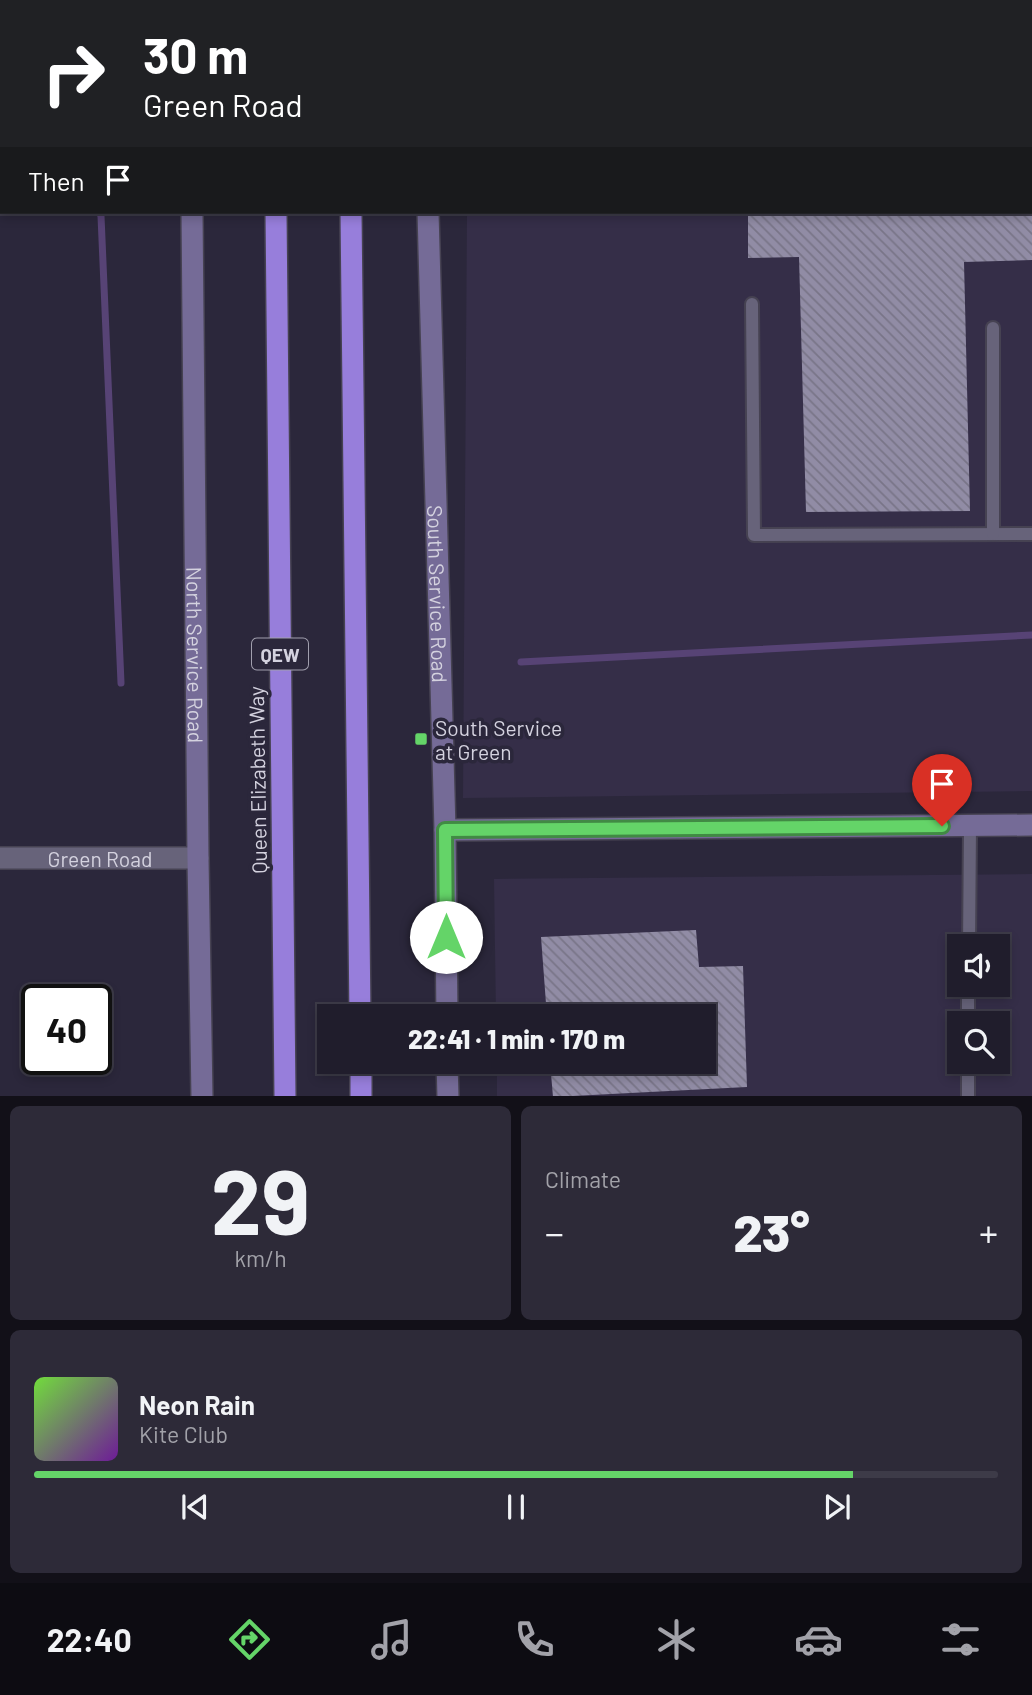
<!DOCTYPE html>
<html lang="en">
<head>
<meta charset="utf-8">
<style>
  :root { --surface:#201d2c; --page:#2d2a38; --text:#f1f3f6; --muted:#a2a2a9; --line:#3d3b48; --accent:#64d468 }
  body { margin:0; font-family:Barlow,sans-serif; background:var(--page); color:var(--text); height:100vh; display:flex; flex-direction:column; font-size:26px; white-space:nowrap }
  * { box-sizing:border-box; margin:0 }
  p { font-size:23px; color:var(--muted) }
  .icon { flex:none; width:38px; height:38px; fill:none; stroke:currentColor; stroke-width:2; stroke-linecap:round; stroke-linejoin:round }
  .map { position:relative; height:1096px; overflow:hidden }
  .details { display:flex; flex-direction:column; gap:10px; padding:10px; background:#121018; flex:1 }
  .details>* { flex:none }
  .banner { position:absolute; left:0px; top:0px; width:1032px; height:214px; box-shadow:0 4px 10px #0003,0 0 0 2px var(--line); background:#202124; color:#fff; overflow:hidden }
  .controls { position:absolute; left:947px; top:934px; display:grid; gap:14px }
  .controls a { display:grid; place-items:center; width:63px; height:63px; border-radius:0px; background:var(--surface); box-shadow:0 4px 10px #0003,0 0 0 2px var(--line); font-size:35px }
  .speed { position:absolute; left:21px; top:984px; display:flex; gap:14px; font-size:35px; font-weight:700; text-align:center }
  .speed>* { display:grid; place-content:center; width:91px; height:91px; border-radius:50%; background:var(--surface); box-shadow:0 4px 10px #0003,0 0 0 2px var(--line); line-height:1 }
  .speed .limit { border:4px solid #111; border-radius:10px; background:#fff; color:#111 }
  .pin { position:absolute; display:grid; place-items:center; width:60px; height:60px; color:#fff; margin:-72px -30px; border-radius:50% 50% 50% 0; rotate:-45deg; box-shadow:0 0 7px #0007 }
  .pin .icon { rotate:45deg }
  .me { position:absolute; width:77px; margin:-38px; rotate:0deg; stroke-linejoin:round; filter:drop-shadow(0 0 5px #0008) }
  .turn { display:flex; align-items:center; gap:24px; height:147px; padding:0 28px; font-size:32px }
  .turn .icon { width:91px; height:91px; stroke-width:2.5 }
  .turn b { display:block; font-size:49px; line-height:60px }
  .then { display:flex; align-items:center; height:66px; padding:0 28px; background:#0003; gap:14px; font-size:26px }
  .big { font-size:52px; font-weight:800; line-height:1.1 }
  .details .tile { flex:1; display:flex; flex-direction:column; justify-content:center; gap:10px; min-width:0; padding:0 24px; border-radius:10px; background:var(--page) }
  .details .dial { align-items:center; gap:0 }
  .dial b { font-size:91px; line-height:1 }
  .song { display:flex; align-items:center; gap:21px }
  .cover { width:84px; height:84px; border-radius:10px; background:linear-gradient(135deg,hsl(100 70% 55%),hsl(280 70% 35%)) }
  .played { height:7px; border-radius:4px; background:linear-gradient(90deg,var(--accent) 85%,var(--line) 85%) }
  .keys { display:flex; justify-content:space-around; direction:ltr }
  .heat { display:flex; justify-content:space-between; align-items:center; font-size:38px; direction:ltr }
  .details .tiles { flex:1; display:grid; gap:10px; grid-template-columns:1fr 1fr }
  .tile:last-child { grid-column:span 2 }
  .trip { position:absolute; left:317px; top:1004px; width:399px; height:70px; border-radius:0px; background:var(--surface); box-shadow:0 4px 10px #0003,0 0 0 2px var(--line); font-weight:800; line-height:70px; text-align:center }
  .tab-bar { display:flex; height:112px; justify-content:space-around; align-items:center; background:#0d0c12; color:var(--muted) }
  .tab-bar .icon { width:49px; height:49px }
  .tab-bar .on { color:var(--accent) }
  .tab-bar b { font-size:32px; color:var(--text) }
  .map>svg:first-child { display:block }
</style>
</head>
<body>
<div class="map">
<svg width="1032" height="1097" viewBox="0 0 1032 1097">
  <defs>
    <pattern id="building-back-hatch" width="6" height="6" patternUnits="userSpaceOnUse" patternTransform="scale(1.75)"><rect width="6" height="6" fill="#918ca5"/><path d="M-1 5l2 2M0 0l6 6M5-1l2 2" fill="none" stroke="#797588"/></pattern>
  </defs>
  <rect width="100%" height="100%" fill="#2b273b"/>
  <g fill="#352e48" fill-rule="evenodd">
    <path d="M 468,0 L 1032,0 L 1032,791 L 463,798 L 467,212 L 1031,212 L 1031,2 L 468,2 Z"/>
    <path d="M 1032,874 L 1032,1096 L 497,1096 L 497,1062 L 704,1062 L 704,1017 L 496,1017 L 494,879 ZM 959,947 L 998,947 L 998,985 L 959,985 ZM 959,1024 L 998,1024 L 998,1062 L 959,1062 Z"/>
  </g>
  <g fill="none" stroke-linecap="round" stroke-linejoin="round">
    <g stroke="#574375" stroke-width="7">
      <path d="M 102,2 L 102,0"/>
      <path d="M 99,212 L 101,216 L 121,683"/>
      <path d="M 521,662 L 1032,635"/>
    </g>
  </g>
  <g fill="url(#building-back-hatch)">
    <path d="M 748,212 L 1032,212 L 1032,260 L 964,262 L 970,511 L 806,512 L 799,257 L 748,258 Z"/>
    <path d="M 696,930 L 699,967 L 743,966 L 747,1087 L 553,1097 L 550,1062 L 704,1062 L 704,1017 L 547,1017 L 541,937 Z"/>
  </g>
  <g fill="none" stroke-linecap="round" stroke-linejoin="round">
    <g stroke="#464252" stroke-width="16">
      <g id="lane">
        <path d="M 636,0 L 637,2"/>
        <path d="M 752,304 L 754,535 L 1032,534"/>
        <path d="M 993,534 L 993,328"/>
        <path d="M 969,947 L 970,826"/>
        <path d="M 968,1024 L 968,985"/>
        <path d="M 968,1097 L 968,1062"/>
      </g>
    </g>
    <g stroke="#464252" stroke-width="24">
      <g id="street">
        <path id="s1" d="M 0,858 L 198,858"/>
      </g>
    </g>
    <g stroke="#464252" stroke-width="24">
      <g id="secondary">
        <path d="M 190,0 L 190,2"/>
        <path d="M 424,0 L 424,2"/>
        <path id="s2" d="M 192,212 L 198,858 L 202,1097"/>
        <path id="s3" d="M 428,212 L 445,830 L 447,1017"/>
        <path d="M 445,830 L 1032,825"/>
        <path d="M 447,1062 L 448,1097"/>
      </g>
    </g>
    <g stroke="#464252" stroke-width="24">
      <g id="highway">
        <path d="M 275,0 L 275,2"/>
        <path d="M 349,0 L 349,2"/>
        <path d="M 276,212 L 285,1097"/>
        <path d="M 351,212 L 360,1017"/>
        <path d="M 361,1062 L 361,1097"/>
      </g>
    </g>
    <use href="#lane" stroke="#67637a" stroke-width="12"/>
    <use href="#street" stroke="#67637a" stroke-width="21"/>
    <use href="#secondary" stroke="#756b97" stroke-width="21"/>
    <use href="#highway" stroke="#977edb" stroke-width="21"/>
  </g>
  <g fill="none" stroke-linecap="round" stroke-linejoin="round">
    <g stroke="#418a44" stroke-width="18">
      <path id="route" d="M 446,937 L 445,830 L 942,826"/>
    </g>
    <use href="#route" stroke="#64d468" stroke-width="12"/>
  </g>
  <rect fill="#64d468" stroke="#2b273b" stroke-width="2.5" x="414" y="732" width="14" height="14" rx="3.5"/>
  <g text-anchor="middle" dominant-baseline="central" stroke-width="7" stroke-linejoin="round" paint-order="stroke">
    <rect fill="#2b273b" stroke="#a19fae" stroke-width="2" x="252" y="638.5" width="56" height="31" rx="5"/>
    <g font-size="19" font-weight="bold" fill="#d4d2df">
      <text x="280" y="654">QEW</text>
    </g>
    <g font-size="21" fill="#d4d2df" stroke="#2b273b">
      <text stroke="none"><textPath href="#s3" startOffset="382">South Service Road</textPath></text>
      <text stroke="none"><textPath href="#s2" startOffset="443">North Service Road</textPath></text>
      <text transform="translate(257 780) rotate(-91)">Queen Elizabeth Way</text>
      <text stroke="none"><textPath href="#s1" startOffset="100">Green Road</textPath></text>
    </g>
    <g font-size="21" fill="#d4d2df" stroke="#2b273b" text-anchor="start">
      <text x="435" y="727">South Service<tspan x="435" dy="24">at Green</tspan></text>
    </g>
  </g>
</svg>
<div class="controls">
<a><svg class="icon" aria-label="sound" viewBox="0 0 24 24"><path d="M4 9h4l5-4v14l-5-4H4zM17 9q2 3 0 6"/></svg></a>
<a><svg class="icon" aria-label="search" viewBox="0 0 24 24"><circle cx="10" cy="10" r="6"/><path d="M15 15l6 6"/></svg></a>
</div>
<div class="speed"><div class="limit">40</div></div>
<div class="pin" style="left:942px;top:826px;background:#d93025"><svg class="icon" aria-label="arrive" viewBox="0 0 24 24"><path d="M6 21V4h12l-3 4 3 4H6"/></svg></div>
<svg class="me" style="left:446px;top:937px" viewBox="-20 -20 40 40"><circle r="19" fill="#fff"/><path d="M0-13L10 11 0 6-10 11z" fill="#64d468"/></svg>
<div class="trip">22:41 · 1 min · 170 m</div>
<div class="banner">
<div class="turn"><svg class="icon" aria-label="right" viewBox="0 0 24 24"><path d="M7 20v-9h11M14 6l5 5-5 5"/></svg><div><b>30 m</b>Green Road</div></div>
<div class="then">Then<svg class="icon" aria-label="arrive" viewBox="0 0 24 24"><path d="M6 21V4h12l-3 4 3 4H6"/></svg></div>
</div>
</div>
<section class="details">
<div class="tiles">
<div class="tile dial"><b>29</b><p>km/h</p></div>
<div class="tile"><p>Climate</p>
<div class="heat"><a>−</a><b class="big">23°</b><a>+</a></div>
</div>
<div class="tile">
<div class="song"><i class="cover"></i><div><b>Neon Rain</b><p>Kite Club</p></div></div>
<div class="played"></div>
<div class="keys"><svg class="icon" aria-label="previous" viewBox="0 0 24 24"><path d="M18 5L8 12l10 7zM5 5v14"/></svg><svg class="icon" aria-label="pause" viewBox="0 0 24 24"><path d="M8 5v14M16 5v14"/></svg><svg class="icon" aria-label="next" viewBox="0 0 24 24"><path d="M6 5l10 7-10 7zM19 5v14"/></svg></div>
</div>
</div>
</section>
<nav class="tab-bar">
<b>22:40</b>
<svg class="icon on" aria-label="directions" viewBox="0 0 24 24"><path d="M12 3l9 9-9 9-9-9zM9 14v-3h6M13 9l2 2-2 2"/></svg>
<svg class="icon" aria-label="music" viewBox="0 0 24 24"><path d="M9 18V5l10-2v13"/><circle cx="6" cy="18" r="3"/><circle cx="16" cy="16" r="3"/></svg>
<svg class="icon" aria-label="phone" viewBox="0 0 24 24"><path d="M5 4h4l2 5-3 2q2 4 5 5l2-3 5 2v4C11 20 4 13 5 4z"/></svg>
<svg class="icon" aria-label="climate" viewBox="0 0 24 24"><path d="M12 3v18M4 7l16 10M4 17L20 7"/></svg>
<svg class="icon" aria-label="car" viewBox="0 0 24 24"><path d="M5 17H2v-5l4-1 3-4h7l3 4 3 1v5h-3M9 17h6M6 11h13"/><circle cx="7" cy="17" r="2"/><circle cx="17" cy="17" r="2"/></svg>
<svg class="icon" aria-label="filters" viewBox="0 0 24 24"><path d="M4 7h16M4 17h16"/><circle cx="9" cy="7" r="2"/><circle cx="15" cy="17" r="2"/></svg>
</nav>
</body>
</html>
